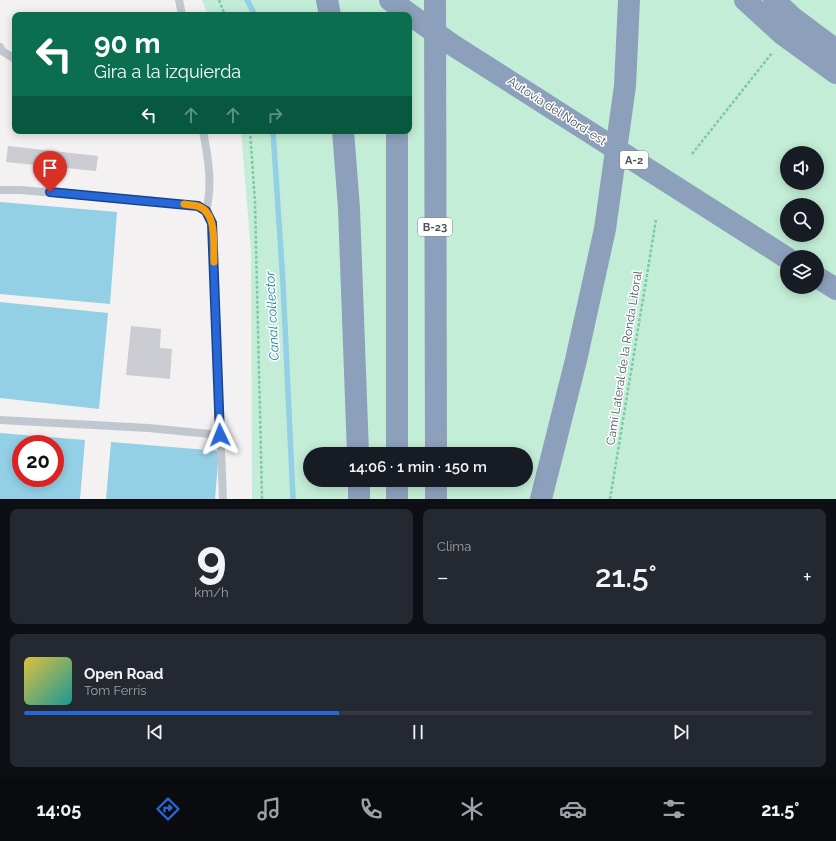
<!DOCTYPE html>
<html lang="es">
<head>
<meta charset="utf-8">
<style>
  :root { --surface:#171b24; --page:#242831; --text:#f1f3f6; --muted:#9ea1a6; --line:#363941; --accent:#2668d7 }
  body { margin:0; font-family:Raleway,sans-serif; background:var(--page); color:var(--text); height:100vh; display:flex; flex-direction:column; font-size:15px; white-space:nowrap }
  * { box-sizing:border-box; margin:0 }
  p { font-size:13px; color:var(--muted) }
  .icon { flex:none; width:22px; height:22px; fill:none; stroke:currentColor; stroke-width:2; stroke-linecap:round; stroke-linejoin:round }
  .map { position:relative; height:499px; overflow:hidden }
  .sheet { display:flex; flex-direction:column; gap:10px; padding:10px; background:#0d0f14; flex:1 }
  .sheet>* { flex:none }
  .hud { position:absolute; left:12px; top:12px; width:400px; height:122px; border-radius:8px; box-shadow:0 2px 10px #0003; background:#0b6e4f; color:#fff; overflow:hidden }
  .buttons { position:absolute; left:780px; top:146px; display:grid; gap:8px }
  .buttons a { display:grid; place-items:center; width:44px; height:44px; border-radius:50%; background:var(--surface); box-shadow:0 2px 10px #0003; font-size:20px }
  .speed { position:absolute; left:12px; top:435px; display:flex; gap:8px; font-size:20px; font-weight:700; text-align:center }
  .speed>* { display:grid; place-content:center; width:52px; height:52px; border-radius:50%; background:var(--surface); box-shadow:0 2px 10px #0003; line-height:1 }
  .speed .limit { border:6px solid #d22; background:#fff; color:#111 }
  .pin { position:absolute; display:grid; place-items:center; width:34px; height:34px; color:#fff; margin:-41px -17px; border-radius:50% 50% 50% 0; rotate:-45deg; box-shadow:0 0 4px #0007 }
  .pin .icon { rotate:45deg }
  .me { position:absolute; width:44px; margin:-22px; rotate:358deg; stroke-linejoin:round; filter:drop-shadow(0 0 3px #0008) }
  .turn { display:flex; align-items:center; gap:14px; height:84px; padding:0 16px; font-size:18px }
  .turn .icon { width:52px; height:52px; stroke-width:2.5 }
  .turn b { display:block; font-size:28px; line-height:34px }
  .lanes { display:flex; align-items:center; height:38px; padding:0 16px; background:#0003; justify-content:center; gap:20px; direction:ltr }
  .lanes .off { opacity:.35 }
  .big { font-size:30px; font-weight:600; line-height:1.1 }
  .sheet .tile { flex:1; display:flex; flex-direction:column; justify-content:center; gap:6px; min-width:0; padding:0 14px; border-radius:8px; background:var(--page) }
  .sheet .dial { align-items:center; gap:0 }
  .dial b { font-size:52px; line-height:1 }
  .song { display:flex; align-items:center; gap:12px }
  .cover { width:48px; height:48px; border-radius:6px; background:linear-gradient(135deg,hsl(50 70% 55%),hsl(180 70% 35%)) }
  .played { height:4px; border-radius:2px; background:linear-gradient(90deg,var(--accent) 40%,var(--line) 40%) }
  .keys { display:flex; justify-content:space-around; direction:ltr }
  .heat { display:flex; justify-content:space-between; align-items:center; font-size:22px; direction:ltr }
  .sheet .tiles { flex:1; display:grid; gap:10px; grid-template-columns:1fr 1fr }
  .tile:last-child { grid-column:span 2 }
  .trip { position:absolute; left:303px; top:447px; width:230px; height:40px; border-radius:20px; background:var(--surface); box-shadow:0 2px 10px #0003; font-weight:600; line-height:40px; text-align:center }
  .dock { display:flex; height:64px; justify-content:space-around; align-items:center; background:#090b0e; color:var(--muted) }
  .dock .icon { width:28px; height:28px }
  .dock .active { color:var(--accent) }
  .dock b { font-size:18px; color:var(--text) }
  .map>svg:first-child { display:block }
</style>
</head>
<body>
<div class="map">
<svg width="836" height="499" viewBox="0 0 836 499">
  <rect width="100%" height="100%" fill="#f3f1f1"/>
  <path fill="#c3edd6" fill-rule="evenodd" d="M 202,0 L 836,0 L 836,499 L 252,499 L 251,251 L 241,131 L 409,131 L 409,15 L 208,15 ZM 787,153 L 817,153 L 817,183 L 787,183 ZM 787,205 L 817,205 L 817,235 L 787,235 ZM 787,257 L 817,257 L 817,287 L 787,287 ZM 310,454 L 526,454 L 526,480 L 310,480 Z"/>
  <g fill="#93d0e6" fill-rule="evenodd">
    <path d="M 0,202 L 117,212 L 110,304 L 0,294 Z"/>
    <path d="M 0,302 L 108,313 L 99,409 L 0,398 Z"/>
    <path d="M 0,433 L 85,440 L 80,499 L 0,499 ZM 21,444 L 55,444 L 55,478 L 21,478 Z"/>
    <path d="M 111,442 L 219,451 L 215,499 L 106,499 Z"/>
  </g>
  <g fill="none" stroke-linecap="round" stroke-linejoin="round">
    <g stroke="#93d0e6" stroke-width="5.5">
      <path d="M 247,0 L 255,15"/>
      <path d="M 273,131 L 283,283 L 293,499"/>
    </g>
  </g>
  <g fill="#cbcdd3">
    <path d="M 8,146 L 98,156 L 96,171 L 6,162 Z"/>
    <path d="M 131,326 L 161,329 L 160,348 L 172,349 L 170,379 L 126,375 Z"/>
  </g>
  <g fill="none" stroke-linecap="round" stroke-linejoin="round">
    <g stroke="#7dc8a8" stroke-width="2.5" stroke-dasharray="3 2" stroke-linecap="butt">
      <path d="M 219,0 L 225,15"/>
      <path d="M 250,131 L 255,202 L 262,499"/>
      <path d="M 692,154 L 772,53"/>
      <path d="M 610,499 L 656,220"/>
    </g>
    <g stroke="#c0c7ce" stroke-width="8">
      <path d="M 179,0 L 182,15"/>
      <path d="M 0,47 L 2,51 L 15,59"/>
      <path d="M 0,190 L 21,190 L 198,206 L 206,211 C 213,185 208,157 203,131"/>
      <path d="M 206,211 L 212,223 L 223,499"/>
      <path d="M 0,420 L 149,428 L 220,435"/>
    </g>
    <g stroke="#8ca0bb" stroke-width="22">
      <path d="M 327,0 L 330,15"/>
      <path d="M 390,0 L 451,44 L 787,258"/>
      <path d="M 435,0 L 436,454"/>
      <path d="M 745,0 L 781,33 L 836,73"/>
      <path d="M 774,0 L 792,17 L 836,50"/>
      <path d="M 343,131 L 349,208 L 358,454"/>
      <path d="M 397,131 L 397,454"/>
      <path d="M 817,277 L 836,289"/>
      <path d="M 359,480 L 359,499"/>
      <path d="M 397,480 L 397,499"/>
      <path d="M 436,480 L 436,499"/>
      <path d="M 541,499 L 576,360 L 605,229 L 625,86 L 629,0"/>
    </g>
  </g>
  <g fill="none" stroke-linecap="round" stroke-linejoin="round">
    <g stroke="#19448c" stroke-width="10">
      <path id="route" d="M 50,192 L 198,206 L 206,211 L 212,223 L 220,435"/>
    </g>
    <use href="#route" stroke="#2668d7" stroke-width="7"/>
    <path stroke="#f59e0b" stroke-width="7" d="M 184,204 C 188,205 193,205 197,206 C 218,211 213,246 214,262"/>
  </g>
  <g text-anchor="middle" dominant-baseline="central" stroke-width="3" stroke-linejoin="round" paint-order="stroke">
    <g fill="#fff" stroke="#80878e" stroke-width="1">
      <rect x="620" y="151" width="28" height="18" rx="3"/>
      <rect x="418" y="218" width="34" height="18" rx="3"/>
    </g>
    <g font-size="11" font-weight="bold" fill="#4a535d">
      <text x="634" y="160">A-2</text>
      <text x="435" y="227">B-23</text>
    </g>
    <g font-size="12" fill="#4a535d" stroke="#fff">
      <text transform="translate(557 111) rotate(33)">Autovia del Nord-est</text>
      <text transform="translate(624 358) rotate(-81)">Camí Lateral de la Ronda Litoral</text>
    </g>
    <g font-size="13" font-style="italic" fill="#177ca3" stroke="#fff">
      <text transform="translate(272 316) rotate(-93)">Canal col·lector</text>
    </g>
  </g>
</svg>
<div class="buttons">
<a><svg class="icon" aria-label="sound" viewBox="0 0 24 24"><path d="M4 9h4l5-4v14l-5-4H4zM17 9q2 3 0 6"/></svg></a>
<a><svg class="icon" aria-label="search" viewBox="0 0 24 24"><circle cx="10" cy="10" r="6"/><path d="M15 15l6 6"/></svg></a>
<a><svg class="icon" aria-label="layers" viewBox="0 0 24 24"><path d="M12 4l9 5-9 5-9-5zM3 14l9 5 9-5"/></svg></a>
</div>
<div class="speed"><div class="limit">20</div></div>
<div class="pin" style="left:50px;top:192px;background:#d93025"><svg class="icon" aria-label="arrive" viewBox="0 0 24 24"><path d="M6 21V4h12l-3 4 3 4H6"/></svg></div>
<svg class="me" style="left:220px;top:435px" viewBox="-20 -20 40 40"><path d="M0-17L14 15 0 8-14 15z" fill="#2668d7" stroke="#fff" stroke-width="4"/></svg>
<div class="trip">14:06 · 1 min · 150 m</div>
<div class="hud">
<div class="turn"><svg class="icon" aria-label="left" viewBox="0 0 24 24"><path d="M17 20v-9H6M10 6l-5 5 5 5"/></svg><div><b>90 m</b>Gira a la izquierda</div></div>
<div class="lanes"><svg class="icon" aria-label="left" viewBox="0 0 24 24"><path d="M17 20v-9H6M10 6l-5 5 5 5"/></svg><svg class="icon off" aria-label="ahead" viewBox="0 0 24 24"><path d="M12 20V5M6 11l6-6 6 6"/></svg><svg class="icon off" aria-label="ahead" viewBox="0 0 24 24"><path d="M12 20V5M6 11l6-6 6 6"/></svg><svg class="icon off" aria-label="right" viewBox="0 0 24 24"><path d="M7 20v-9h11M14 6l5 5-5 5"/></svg></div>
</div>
</div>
<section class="sheet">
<div class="tiles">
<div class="tile dial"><b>9</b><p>km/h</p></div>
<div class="tile"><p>Clima</p>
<div class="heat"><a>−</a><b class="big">21.5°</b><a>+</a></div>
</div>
<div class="tile">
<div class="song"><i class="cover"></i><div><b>Open Road</b><p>Tom Ferris</p></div></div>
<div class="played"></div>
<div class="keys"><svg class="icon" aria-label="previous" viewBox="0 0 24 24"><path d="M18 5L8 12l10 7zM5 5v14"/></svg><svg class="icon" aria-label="pause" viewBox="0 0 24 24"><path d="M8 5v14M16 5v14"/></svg><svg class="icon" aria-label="next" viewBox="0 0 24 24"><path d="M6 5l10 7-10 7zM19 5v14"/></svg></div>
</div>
</div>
</section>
<nav class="dock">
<b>14:05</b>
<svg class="icon active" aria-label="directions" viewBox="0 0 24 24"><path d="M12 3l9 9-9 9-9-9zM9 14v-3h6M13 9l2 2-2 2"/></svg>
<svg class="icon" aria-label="music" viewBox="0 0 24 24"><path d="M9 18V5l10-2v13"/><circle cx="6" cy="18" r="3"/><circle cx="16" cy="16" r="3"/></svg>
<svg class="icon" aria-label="phone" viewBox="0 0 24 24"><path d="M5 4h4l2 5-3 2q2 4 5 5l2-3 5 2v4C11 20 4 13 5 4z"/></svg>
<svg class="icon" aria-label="climate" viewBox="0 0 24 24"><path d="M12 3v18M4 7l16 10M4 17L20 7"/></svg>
<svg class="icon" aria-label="car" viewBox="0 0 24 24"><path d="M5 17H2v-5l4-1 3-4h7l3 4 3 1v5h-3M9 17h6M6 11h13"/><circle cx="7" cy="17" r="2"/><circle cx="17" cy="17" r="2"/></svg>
<svg class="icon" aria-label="filters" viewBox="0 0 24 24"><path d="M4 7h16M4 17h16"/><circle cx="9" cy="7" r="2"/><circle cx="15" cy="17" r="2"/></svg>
<b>21.5°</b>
</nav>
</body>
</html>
